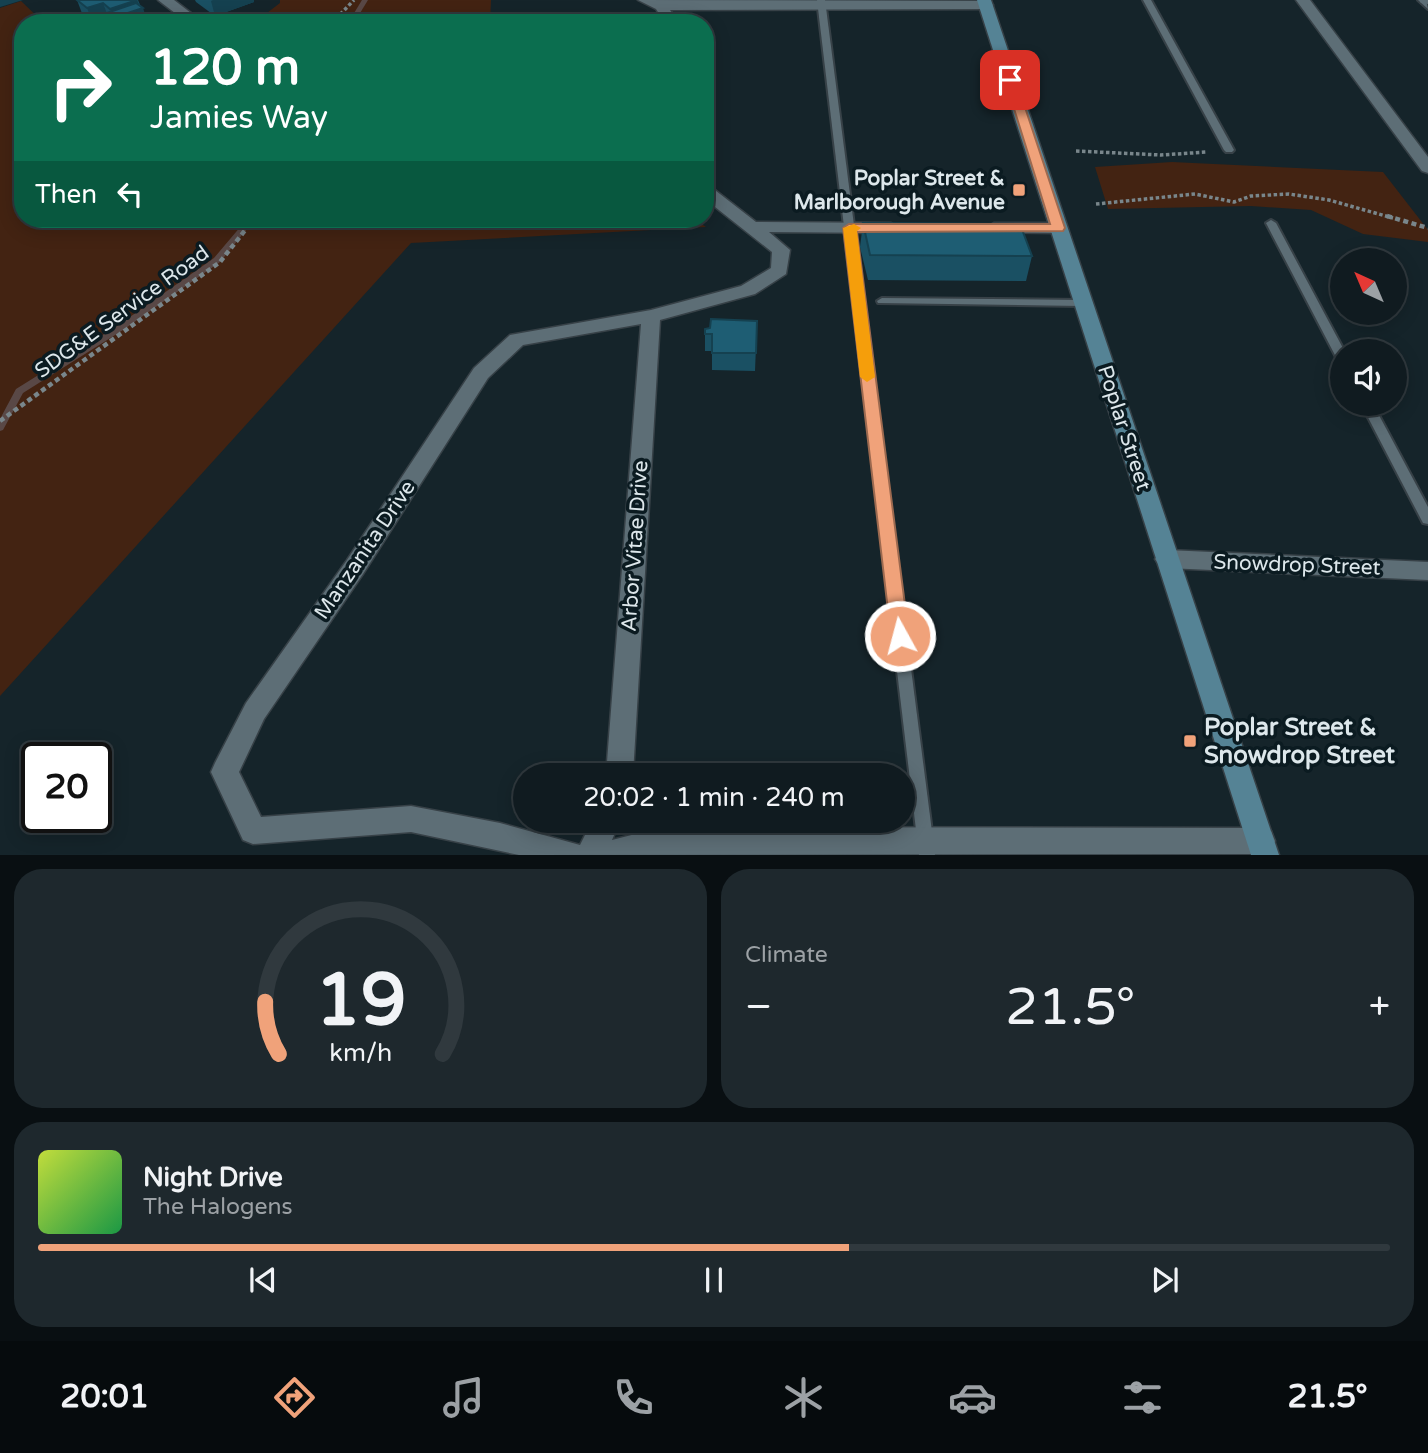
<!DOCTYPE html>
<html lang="en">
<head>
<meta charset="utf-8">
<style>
  :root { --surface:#101b20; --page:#1e282d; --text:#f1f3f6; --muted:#9ca1a5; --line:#30393e; --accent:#f0a27a }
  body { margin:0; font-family:"Varela Round",sans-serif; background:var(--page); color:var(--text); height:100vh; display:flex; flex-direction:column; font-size:26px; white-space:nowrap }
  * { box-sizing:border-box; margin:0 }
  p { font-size:23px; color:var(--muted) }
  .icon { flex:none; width:38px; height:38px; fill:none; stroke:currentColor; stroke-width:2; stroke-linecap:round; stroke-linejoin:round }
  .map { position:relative; height:855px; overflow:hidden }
  .panel { display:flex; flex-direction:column; gap:14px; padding:14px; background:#090f12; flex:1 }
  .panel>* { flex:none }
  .hud { position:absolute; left:14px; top:14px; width:700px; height:214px; border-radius:28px; box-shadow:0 4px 18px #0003,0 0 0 2px var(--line); background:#0b6e4f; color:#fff; overflow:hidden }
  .needle { width:46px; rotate:316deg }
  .controls { position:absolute; left:1330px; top:248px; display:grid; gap:14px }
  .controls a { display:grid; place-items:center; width:77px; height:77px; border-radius:50%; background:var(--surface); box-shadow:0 4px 18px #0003,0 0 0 2px var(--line); font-size:35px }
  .speed { position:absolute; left:21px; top:742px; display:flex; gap:14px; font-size:35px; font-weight:700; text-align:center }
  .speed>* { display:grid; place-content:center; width:91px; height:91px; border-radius:50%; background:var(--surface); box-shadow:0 4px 18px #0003,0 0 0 2px var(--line); line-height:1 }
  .speed .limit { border:4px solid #111; border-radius:10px; background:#fff; color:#111 }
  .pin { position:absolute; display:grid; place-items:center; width:60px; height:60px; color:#fff; margin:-30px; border-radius:14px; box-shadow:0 4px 10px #0006 }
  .me { position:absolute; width:77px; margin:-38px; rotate:353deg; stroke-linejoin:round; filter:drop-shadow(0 0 5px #0008) }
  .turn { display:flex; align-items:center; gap:24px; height:147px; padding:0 21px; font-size:32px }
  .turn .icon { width:91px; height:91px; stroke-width:2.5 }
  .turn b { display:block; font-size:49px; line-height:60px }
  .then { display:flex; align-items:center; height:66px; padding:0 21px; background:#0003; gap:14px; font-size:26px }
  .big { font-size:52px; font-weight:600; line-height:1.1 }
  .panel .tile { flex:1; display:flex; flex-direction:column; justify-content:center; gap:10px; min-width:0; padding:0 24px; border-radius:28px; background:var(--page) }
  .panel .dial { align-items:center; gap:0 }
  .dial svg { height:182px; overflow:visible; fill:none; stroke:var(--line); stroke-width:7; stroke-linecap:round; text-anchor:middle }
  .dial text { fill:var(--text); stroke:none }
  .song { display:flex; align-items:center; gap:21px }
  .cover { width:84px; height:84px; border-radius:10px; background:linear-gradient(135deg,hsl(70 70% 55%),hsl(140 70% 35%)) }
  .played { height:7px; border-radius:4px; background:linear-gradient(90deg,var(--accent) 60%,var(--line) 60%) }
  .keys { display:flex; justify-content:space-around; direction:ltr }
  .heat { display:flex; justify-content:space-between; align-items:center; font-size:38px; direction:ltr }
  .panel .tiles { flex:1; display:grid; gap:14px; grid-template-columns:1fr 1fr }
  .tile:last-child { grid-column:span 2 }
  .trip { position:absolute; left:513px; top:763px; width:402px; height:70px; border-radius:35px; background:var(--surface); box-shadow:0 4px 18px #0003,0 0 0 2px var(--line); font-weight:600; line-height:70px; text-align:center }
  .tab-bar { display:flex; height:112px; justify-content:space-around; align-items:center; background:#060b0d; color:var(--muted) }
  .tab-bar .icon { width:49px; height:49px }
  .tab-bar .current { color:var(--accent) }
  .tab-bar b { font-size:32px; color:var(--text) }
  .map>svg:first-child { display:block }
</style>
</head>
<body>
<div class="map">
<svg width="1428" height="855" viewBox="0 0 1428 855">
  <rect width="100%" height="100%" fill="#15242a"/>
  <g fill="#432312">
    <path d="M 280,0 L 491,0 L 490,23 L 254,23 L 280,3 Z"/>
    <path d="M 21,1 L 44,23 L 23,23 L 23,219 L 694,219 L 706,227 L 411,243 L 0,696 L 0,8 Z"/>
    <path d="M 1172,162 L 1383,172 L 1428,230 L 1428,242 L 1363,234 L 1311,210 L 1251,206 L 1108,209 L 1095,167 Z"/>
  </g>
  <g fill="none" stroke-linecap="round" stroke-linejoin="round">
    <g fill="#594846" fill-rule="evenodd">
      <path d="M 362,0 L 368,0 L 354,23 L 348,23 Z"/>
      <path d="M 247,219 L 255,219 L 220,262 L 123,330 L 23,393 L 3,430 L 0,431 L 0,419 L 16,389 L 117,326 L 214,258 Z"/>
    </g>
    <g stroke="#374147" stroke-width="4">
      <g id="lane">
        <path d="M 817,0 L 825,0 L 935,855 L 919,855 Z"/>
        <path d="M 1143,0 L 1151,0 L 1234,150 L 1232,152 L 1226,152 L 1224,150 Z"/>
        <path d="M 1418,0 L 1426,0 L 1428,9 Z"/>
        <path d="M 1271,220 L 1276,223 L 1345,352 L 1342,352 L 1342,361 L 1336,357 L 1266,223 Z"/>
        <path d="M 882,298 L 1082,300 L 1087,303 L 1082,306 L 878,303 L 877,301 Z"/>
        <path d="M 1361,404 L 1373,404 L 1428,507 L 1428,524 L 1423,523 Z"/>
      </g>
    </g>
    <g stroke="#374147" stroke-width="3">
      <g id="street">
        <path d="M 158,0 L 174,0 L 204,23 L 188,23 Z"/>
        <path d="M 638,0 L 986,1 L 993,5 L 986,9 L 670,10 L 679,23 L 665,23 L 656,9 Z"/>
        <path d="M 1296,0 L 1310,0 L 1428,157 L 1428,173 L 1422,171 Z"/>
        <path d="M 1419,0 L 1428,0 L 1428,4 L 1421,3 Z"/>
        <path d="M 705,186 L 711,187 L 756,222 L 891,223 L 900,228 L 891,233 L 769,232 L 790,250 L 786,274 L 755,294 L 660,320 L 633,775 L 606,775 L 641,324 L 523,345 L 488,378 L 363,574 L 264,719 L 239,772 L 261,817 L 411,806 L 500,823 L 580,845 L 592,821 L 620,821 L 612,840 L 663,827 L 1261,828 L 1271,831 L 1275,841 L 1271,851 L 1261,854 L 519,855 L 411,832 L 253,844 L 243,840 L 211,772 L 215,763 L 246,703 L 347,560 L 474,368 L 510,335 L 651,310 L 741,286 L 771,268 L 772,252 L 705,199 Z"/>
        <path d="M 994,223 L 1058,223 L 1067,228 L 1058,233 L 988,232 L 985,228 Z"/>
        <path d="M 1167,550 L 1428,562 L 1428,580 L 1167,568 L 1159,565 L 1155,559 L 1159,553 Z"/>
      </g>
    </g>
    <g stroke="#374147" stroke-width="3">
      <path id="secondary" d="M 977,0 L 991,0 L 1279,855 L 1251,855 Z"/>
    </g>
    <g stroke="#79868b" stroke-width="3.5" stroke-dasharray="3.5 2.5" stroke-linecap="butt">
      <path d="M 332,23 L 354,0"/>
      <path d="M 1076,151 L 1161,155 L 1207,152"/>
      <path d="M 1096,204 L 1195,194 L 1234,202 L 1251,196 L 1289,194 L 1329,200 L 1393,218"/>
    </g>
    <g stroke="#79868b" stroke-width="4.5" stroke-dasharray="5 3.5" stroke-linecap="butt">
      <path d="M 1387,216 L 1428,228"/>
      <path d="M 0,421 L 220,262 L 254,219"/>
    </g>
    <use href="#lane" fill="#5d6e76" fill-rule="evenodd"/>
    <use href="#street" fill="#5d6e76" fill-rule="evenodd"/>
    <use href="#secondary" fill="#558395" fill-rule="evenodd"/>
  </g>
  <g fill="#1a5063">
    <path d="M 77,0 L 138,0 L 148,23 L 84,23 L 83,21 L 88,19 L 83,16 Z"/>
    <path d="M 195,0 L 254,0 L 254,2 L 215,16 L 196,2 Z"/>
    <path d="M 863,223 L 1032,256 L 1026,281 L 868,280 L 860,247 Z"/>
    <path d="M 757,321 L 755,371 L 712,370 L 712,351 L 705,351 L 705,329 Z"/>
  </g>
  <g fill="#154150">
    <path d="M 0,0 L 23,0 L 0,7 Z"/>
    <path d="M 137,0 L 141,9 L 143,8 L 148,23 L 116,23 L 110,9 Z"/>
    <path d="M 213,0 L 254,0 L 254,2 L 215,16 L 211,1 Z"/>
    <path d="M 103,3 L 109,19 L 93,23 L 87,8 Z"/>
  </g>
  <g fill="#1e5d73" stroke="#154150" stroke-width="2">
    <path d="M 77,0 L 137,0 L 110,9 L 103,3 L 87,8 Z"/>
    <path d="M 136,3 L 143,8 L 128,13 L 134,18 L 120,23 L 85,23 L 83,21 Z"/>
    <path d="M 863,223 L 1020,224 L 1032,256 L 870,255 Z"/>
    <path d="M 711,319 L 757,321 L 756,353 L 712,353 L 712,334 L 705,334 L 705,329 L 710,328 Z"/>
  </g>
  <path fill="#f0a27a" stroke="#9c694f" stroke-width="2" d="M 1010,77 L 1016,80 L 1065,228 L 1063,231 L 857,232 L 909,636 L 907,641 L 900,644 L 893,641 L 891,636 L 843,228 L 849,224 L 1050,224 L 1005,80 Z"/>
  <path fill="#f59e0b" d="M 854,224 L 861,228 L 857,231 L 875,377 L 867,382 L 860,377 L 843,228 Z"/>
  <g fill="#f0a27a" stroke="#0b1b21" stroke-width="2.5">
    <rect x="1012" y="183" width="14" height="14" rx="3.5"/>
    <rect x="1183" y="734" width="14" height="14" rx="3.5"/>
  </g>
  <g text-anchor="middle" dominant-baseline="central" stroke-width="7" stroke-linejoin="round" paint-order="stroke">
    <g font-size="21" font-weight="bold" fill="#dde7eb" stroke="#0b1b21" text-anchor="end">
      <text x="1005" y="178">Poplar Street &amp;<tspan x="1005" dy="24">Marlborough Avenue</tspan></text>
    </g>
    <g font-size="21" fill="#dde7eb" stroke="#0b1b21">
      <text transform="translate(122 312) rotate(-36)">SDG&amp;E Service Road</text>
      <text transform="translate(1124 428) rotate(72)">Poplar Street</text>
      <text transform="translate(635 546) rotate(-86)">Arbor Vitae Drive</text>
      <text transform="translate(365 550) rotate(-56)">Manzanita Drive</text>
      <text transform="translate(1297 565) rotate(2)">Snowdrop Street</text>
    </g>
    <g font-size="24" font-weight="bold" fill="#dde7eb" stroke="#0b1b21" text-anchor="start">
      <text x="1204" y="727">Poplar Street &amp;<tspan x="1204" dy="28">Snowdrop Street</tspan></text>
    </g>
  </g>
</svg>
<div class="controls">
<a><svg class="needle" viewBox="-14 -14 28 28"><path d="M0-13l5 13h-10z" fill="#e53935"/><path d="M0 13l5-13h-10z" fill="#9ca1a5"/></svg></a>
<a><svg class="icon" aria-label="sound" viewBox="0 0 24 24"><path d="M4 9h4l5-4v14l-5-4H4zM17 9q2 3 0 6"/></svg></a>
</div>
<div class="speed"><div class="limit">20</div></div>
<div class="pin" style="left:1010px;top:80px;background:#d93025"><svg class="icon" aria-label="arrive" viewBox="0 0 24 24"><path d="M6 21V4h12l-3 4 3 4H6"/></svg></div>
<svg class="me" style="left:900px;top:636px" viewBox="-20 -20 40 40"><circle r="17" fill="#f0a27a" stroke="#fff" stroke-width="3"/><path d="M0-11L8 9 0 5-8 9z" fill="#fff"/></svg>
<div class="trip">20:02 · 1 min · 240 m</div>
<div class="hud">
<div class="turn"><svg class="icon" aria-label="right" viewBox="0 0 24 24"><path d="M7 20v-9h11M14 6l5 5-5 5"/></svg><div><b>120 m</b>Jamies Way</div></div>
<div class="then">Then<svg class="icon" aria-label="left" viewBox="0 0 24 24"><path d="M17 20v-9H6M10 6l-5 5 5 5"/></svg></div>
</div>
</div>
<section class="panel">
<div class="tiles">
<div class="tile dial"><svg viewBox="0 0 100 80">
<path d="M14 69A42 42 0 1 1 86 69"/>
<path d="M14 69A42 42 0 0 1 8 46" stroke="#f0a27a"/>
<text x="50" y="56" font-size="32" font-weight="700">19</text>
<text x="50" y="72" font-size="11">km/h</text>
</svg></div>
<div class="tile"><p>Climate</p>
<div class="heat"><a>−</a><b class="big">21.5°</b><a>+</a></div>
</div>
<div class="tile">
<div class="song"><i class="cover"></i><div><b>Night Drive</b><p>The Halogens</p></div></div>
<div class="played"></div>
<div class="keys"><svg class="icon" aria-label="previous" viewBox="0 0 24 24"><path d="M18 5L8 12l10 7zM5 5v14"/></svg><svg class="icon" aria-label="pause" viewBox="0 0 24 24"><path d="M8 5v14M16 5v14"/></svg><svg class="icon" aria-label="next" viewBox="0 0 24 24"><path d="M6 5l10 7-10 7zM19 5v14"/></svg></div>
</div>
</div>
</section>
<nav class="tab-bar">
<b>20:01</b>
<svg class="icon current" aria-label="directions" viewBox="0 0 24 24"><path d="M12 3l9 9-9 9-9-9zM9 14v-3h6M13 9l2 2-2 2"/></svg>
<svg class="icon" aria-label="music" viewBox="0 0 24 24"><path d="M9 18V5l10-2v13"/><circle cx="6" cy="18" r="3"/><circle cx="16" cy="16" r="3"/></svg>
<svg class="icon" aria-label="phone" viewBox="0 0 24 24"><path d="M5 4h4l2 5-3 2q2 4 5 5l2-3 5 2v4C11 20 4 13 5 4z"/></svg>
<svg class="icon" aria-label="climate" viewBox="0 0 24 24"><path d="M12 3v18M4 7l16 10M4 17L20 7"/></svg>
<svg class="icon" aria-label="car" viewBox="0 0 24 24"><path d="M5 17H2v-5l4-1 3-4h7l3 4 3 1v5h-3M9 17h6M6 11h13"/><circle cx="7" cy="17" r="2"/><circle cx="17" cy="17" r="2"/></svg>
<svg class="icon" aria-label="filters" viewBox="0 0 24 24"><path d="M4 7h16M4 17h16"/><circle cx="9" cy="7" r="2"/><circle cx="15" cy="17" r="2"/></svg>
<b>21.5°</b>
</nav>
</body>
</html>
